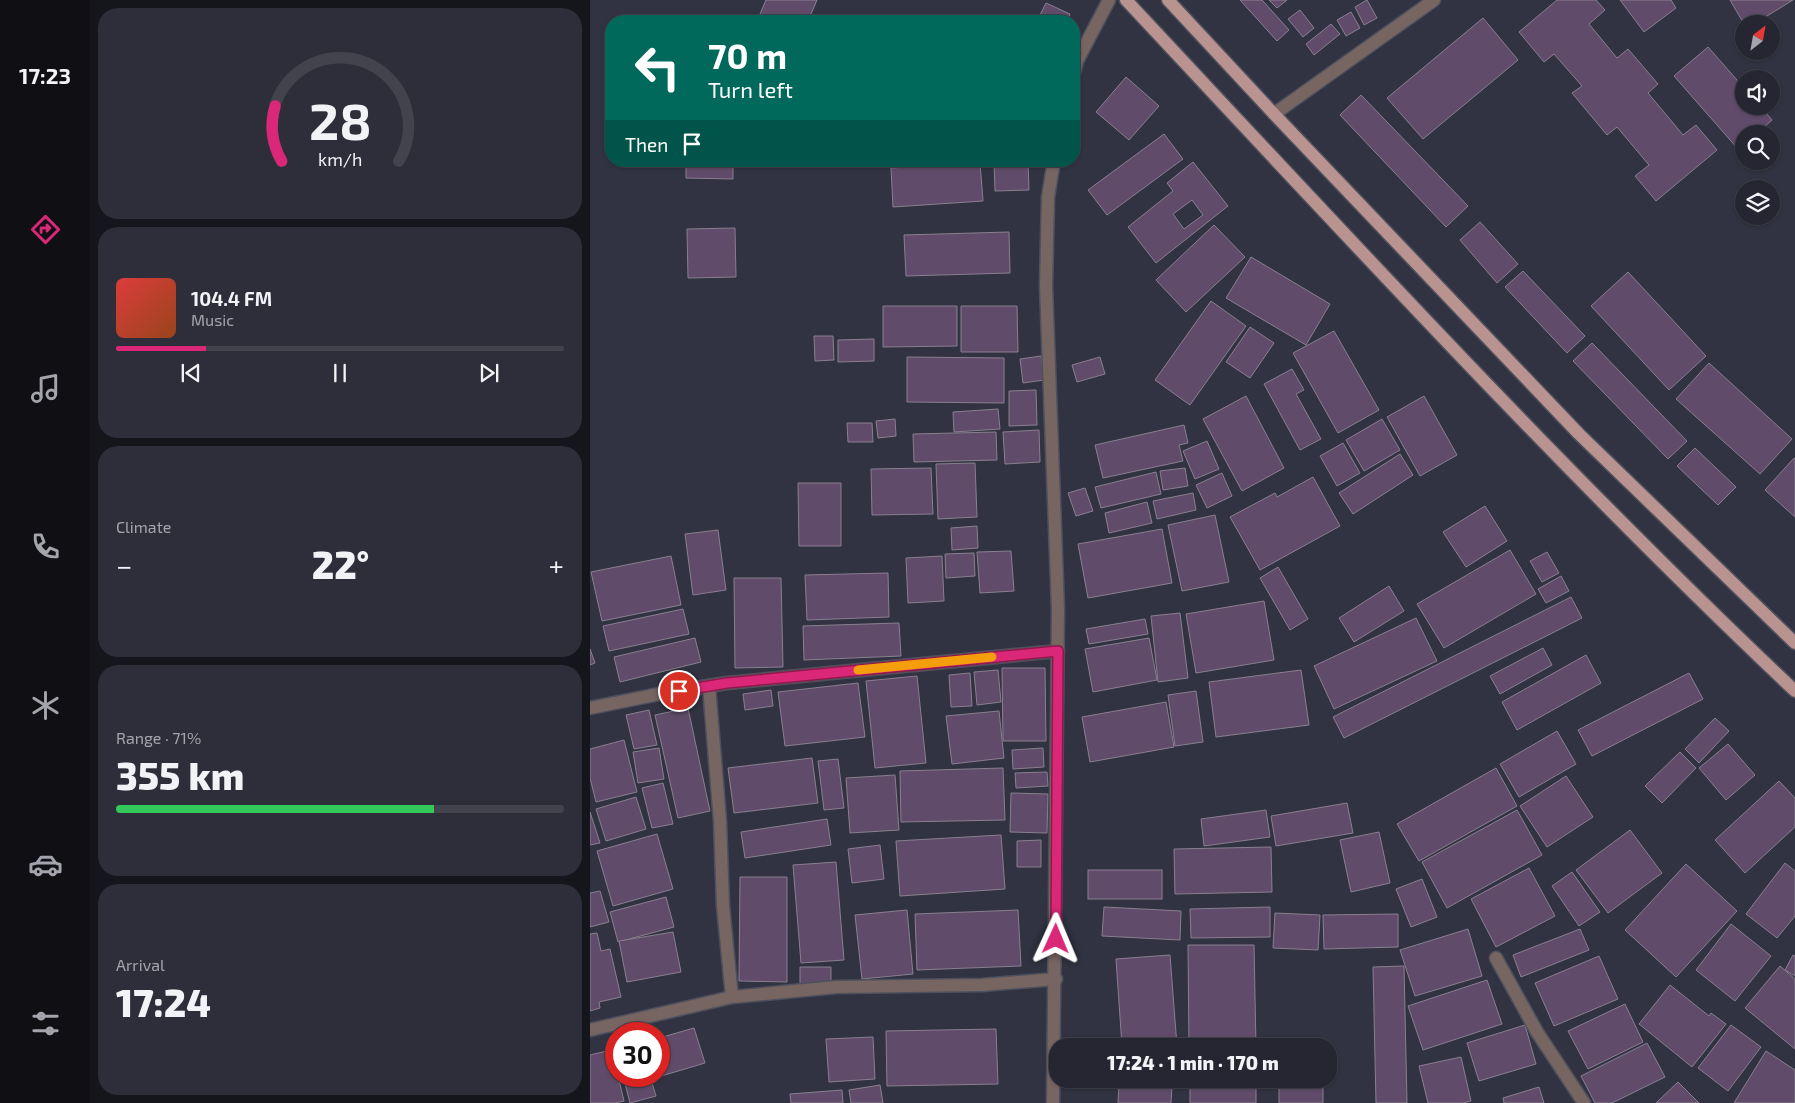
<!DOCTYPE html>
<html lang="en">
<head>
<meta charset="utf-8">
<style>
  :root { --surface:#262632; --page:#2e2e3a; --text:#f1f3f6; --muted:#a4a5ac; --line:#42434d; --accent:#db2777 }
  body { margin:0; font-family:"Exo 2",sans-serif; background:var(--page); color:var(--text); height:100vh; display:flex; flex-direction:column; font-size:19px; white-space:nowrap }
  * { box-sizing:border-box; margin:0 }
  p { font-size:16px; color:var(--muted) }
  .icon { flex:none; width:28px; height:28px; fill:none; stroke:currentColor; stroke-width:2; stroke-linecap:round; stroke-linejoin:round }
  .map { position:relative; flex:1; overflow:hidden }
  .sheet { display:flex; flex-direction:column; gap:8px; padding:8px; background:#15151c; width:500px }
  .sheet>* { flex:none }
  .banner { position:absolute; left:15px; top:15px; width:475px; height:152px; border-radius:20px; box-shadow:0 1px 4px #0004,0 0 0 1px var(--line); background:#00695c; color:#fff; overflow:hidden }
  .needle { width:32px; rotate:31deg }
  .controls { position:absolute; left:1145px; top:15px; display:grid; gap:10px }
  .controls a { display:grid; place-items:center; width:45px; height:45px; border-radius:50%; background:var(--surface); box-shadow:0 1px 4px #0004,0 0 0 1px var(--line); font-size:25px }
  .speed { position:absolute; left:15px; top:1022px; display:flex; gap:10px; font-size:25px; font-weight:700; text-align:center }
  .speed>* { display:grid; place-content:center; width:65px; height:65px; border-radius:50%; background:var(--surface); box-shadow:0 1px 4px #0004,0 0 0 1px var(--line); line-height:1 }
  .speed .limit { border:8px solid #d22; background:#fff; color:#111 }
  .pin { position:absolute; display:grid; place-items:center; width:42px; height:42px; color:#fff; margin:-21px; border:2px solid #fff; border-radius:50%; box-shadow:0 1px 5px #0007 }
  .me { position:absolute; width:55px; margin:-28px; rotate:1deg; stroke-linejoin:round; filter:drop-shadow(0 0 4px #0008) }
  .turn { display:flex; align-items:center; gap:18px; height:105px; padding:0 20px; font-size:22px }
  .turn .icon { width:65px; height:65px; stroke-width:2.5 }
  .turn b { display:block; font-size:35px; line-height:42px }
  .then { display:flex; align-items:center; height:48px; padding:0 20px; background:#0003; gap:10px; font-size:19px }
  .big { font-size:38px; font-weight:800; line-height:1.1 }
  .sheet .tile { flex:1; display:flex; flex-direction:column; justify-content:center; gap:8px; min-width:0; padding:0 18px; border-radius:20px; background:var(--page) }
  .sheet .dial { align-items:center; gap:0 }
  .dial svg { height:130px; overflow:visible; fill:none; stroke:var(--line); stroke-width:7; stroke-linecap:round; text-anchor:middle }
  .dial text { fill:var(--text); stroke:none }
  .song { display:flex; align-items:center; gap:15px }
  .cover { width:60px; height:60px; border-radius:8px; background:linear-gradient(135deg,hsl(0 70% 55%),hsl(20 70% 35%)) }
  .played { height:5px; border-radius:2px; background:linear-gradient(90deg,var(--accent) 20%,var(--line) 20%) }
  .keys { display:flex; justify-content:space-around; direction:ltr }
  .heat { display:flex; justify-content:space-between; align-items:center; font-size:28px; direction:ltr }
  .charge { height:8px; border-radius:4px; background:linear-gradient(90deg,#34c759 71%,var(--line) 0) }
  .trip { position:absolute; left:459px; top:1038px; width:288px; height:50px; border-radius:20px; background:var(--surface); box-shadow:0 1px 4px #0004,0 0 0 1px var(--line); font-weight:800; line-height:50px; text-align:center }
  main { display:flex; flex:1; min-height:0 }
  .tab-bar { display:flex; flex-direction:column; width:90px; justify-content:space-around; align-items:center; background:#0f0f14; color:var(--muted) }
  .tab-bar .icon { width:35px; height:35px }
  .tab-bar .selected { color:var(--accent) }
  .tab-bar b { font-size:22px; color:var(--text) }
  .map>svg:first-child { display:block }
</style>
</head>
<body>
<main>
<nav class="tab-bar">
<b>17:23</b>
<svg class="icon selected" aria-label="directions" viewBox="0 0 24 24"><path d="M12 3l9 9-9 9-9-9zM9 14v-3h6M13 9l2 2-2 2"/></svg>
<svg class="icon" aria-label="music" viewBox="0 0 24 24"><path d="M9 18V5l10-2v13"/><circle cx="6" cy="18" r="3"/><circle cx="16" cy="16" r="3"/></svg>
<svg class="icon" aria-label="phone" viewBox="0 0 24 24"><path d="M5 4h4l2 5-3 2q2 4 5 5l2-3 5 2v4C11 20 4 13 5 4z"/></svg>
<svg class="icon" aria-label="climate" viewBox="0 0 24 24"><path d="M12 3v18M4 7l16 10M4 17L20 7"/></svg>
<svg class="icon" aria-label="car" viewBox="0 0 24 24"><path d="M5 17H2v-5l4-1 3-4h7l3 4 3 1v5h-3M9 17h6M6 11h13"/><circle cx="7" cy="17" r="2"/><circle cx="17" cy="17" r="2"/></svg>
<svg class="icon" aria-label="filters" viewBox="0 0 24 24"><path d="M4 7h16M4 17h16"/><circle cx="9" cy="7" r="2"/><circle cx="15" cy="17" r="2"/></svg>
</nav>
<section class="sheet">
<div class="tile dial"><svg viewBox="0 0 100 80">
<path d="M14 69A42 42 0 1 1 86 69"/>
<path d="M14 69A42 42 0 0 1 10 35" stroke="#db2777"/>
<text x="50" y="56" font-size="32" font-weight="700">28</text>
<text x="50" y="72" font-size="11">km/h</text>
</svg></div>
<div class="tile">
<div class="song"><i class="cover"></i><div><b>104.4 FM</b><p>Music</p></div></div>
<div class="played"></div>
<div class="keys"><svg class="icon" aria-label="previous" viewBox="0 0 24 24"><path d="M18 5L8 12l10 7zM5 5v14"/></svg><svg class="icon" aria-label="pause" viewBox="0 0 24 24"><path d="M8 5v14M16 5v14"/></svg><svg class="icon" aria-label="next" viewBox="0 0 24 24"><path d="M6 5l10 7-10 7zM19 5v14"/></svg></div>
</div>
<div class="tile"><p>Climate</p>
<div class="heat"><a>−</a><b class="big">22°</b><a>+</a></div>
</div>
<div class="tile"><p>Range · 71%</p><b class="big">355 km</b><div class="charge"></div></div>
<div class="tile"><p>Arrival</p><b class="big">17:24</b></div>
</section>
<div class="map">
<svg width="1205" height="1103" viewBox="0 0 1205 1103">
  <rect width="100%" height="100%" fill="#323342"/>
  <g fill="#604c6a" stroke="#897f8f" fill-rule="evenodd">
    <path d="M 176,0 L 227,0 L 218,21 L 167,21 Z"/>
    <path d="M 650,0 L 672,0 L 699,30 L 687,41 Z"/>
    <path d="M 679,0 L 697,0 L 687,8 Z"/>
    <path d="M 777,0 L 787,18 L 774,25 L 765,7 Z"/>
    <path d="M 967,0 L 1006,0 L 1015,10 L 999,24 L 1027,58 L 1038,49 L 1068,84 L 1058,93 L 1093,135 L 1106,125 L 1127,150 L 1066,201 L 1045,176 L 1059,165 L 1027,127 L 1017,135 L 982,93 L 992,86 L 964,54 L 954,62 L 929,32 Z"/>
    <path d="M 1030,0 L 1081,0 L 1086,8 L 1054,32 Z"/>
    <path d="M 1140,0 L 1203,0 L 1164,24 L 1154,24 Z"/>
    <path d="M 456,3 L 480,14 L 477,21 L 447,21 Z"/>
    <path d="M 710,10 L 724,28 L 713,37 L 698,19 Z"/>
    <path d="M 761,12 L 770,28 L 756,36 L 747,20 Z"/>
    <path d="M 893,18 L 928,60 L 833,139 L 797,98 Z"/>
    <path d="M 741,24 L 750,34 L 724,55 L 716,44 Z"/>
    <path d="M 1118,47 L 1154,88 L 1154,106 L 1170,106 L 1182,120 L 1166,134 L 1154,134 L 1154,145 L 1148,149 L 1084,76 Z"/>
    <path d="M 536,77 L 569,106 L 539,140 L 506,112 Z"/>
    <path d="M 771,95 L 878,206 L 856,227 L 750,115 Z"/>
    <path d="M 574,134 L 593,159 L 517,215 L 498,190 Z"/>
    <path d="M 96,161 L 143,161 L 143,179 L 96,178 Z"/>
    <path d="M 211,161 L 238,161 L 212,167 Z"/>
    <path d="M 404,161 L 438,161 L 439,190 L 405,191 Z"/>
    <path d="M 603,162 L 638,206 L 566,263 L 538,227 L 583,191 L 577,183 ZM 602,200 L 613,215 L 594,229 L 583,214 Z"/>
    <path d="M 390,163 L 393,201 L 303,207 L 301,168 Z"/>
    <path d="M 890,222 L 928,264 L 907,283 L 870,240 Z"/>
    <path d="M 624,225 L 655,257 L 596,312 L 566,280 Z"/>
    <path d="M 145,228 L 146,277 L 98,278 L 97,229 Z"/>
    <path d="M 419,232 L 420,273 L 316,276 L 314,235 Z"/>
    <path d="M 661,257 L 740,304 L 716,345 L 636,298 Z"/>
    <path d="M 933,271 L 995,336 L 977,353 L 915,287 Z"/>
    <path d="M 1038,272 L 1116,356 L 1079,390 L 1001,306 Z"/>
    <path d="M 621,301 L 656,326 L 600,405 L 565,380 Z"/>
    <path d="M 293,306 L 367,306 L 367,346 L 293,347 Z"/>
    <path d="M 371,306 L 427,306 L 428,352 L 371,352 Z"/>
    <path d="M 660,327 L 684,343 L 660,378 L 636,362 Z"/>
    <path d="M 744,331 L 789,410 L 748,433 L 703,353 Z"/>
    <path d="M 224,336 L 243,336 L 244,360 L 225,361 Z"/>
    <path d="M 284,339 L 284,361 L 248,362 L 248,340 Z"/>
    <path d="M 1002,343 L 1097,441 L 1078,459 L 983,361 Z"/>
    <path d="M 451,356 L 454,380 L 433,383 L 430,359 Z"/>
    <path d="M 317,357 L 414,358 L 414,403 L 317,402 Z"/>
    <path d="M 510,357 L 515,374 L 487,382 L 482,365 Z"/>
    <path d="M 1119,363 L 1202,439 L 1170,474 L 1086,399 Z"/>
    <path d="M 702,369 L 714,390 L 706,394 L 731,439 L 710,450 L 674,384 Z"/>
    <path d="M 446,390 L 447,425 L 419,426 L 419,391 Z"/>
    <path d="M 656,396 L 694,468 L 652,491 L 613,419 Z"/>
    <path d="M 834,396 L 867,455 L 830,476 L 797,417 Z"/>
    <path d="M 408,409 L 410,429 L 364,432 L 363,412 Z"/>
    <path d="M 305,419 L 306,436 L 288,438 L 286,421 Z"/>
    <path d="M 792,419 L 810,450 L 774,471 L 756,440 Z"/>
    <path d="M 257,423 L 282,423 L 283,442 L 258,442 Z"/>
    <path d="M 594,425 L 598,443 L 589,445 L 593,461 L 513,478 L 505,445 Z"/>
    <path d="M 449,430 L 450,462 L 415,464 L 413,432 Z"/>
    <path d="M 406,432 L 407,460 L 324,462 L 323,434 Z"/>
    <path d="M 617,441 L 629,469 L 605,479 L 593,451 Z"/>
    <path d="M 753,443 L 770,473 L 747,486 L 730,456 Z"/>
    <path d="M 1105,448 L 1146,487 L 1128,505 L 1087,466 Z"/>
    <path d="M 810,454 L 823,475 L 763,514 L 749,493 Z"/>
    <path d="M 1204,458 L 1205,459 L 1205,517 L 1175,490 Z"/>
    <path d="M 385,463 L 387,517 L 348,519 L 346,464 Z"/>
    <path d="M 341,468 L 343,514 L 282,515 L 281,469 Z"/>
    <path d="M 595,468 L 598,486 L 573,490 L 570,471 Z"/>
    <path d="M 566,472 L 571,494 L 511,508 L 505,487 Z"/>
    <path d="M 632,473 L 642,496 L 617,508 L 606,485 Z"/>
    <path d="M 723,477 L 750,526 L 670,570 L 640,517 L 685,493 L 687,497 Z"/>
    <path d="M 208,483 L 251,483 L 251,546 L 209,546 Z"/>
    <path d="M 495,488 L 503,511 L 486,516 L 478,493 Z"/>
    <path d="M 603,493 L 606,510 L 567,519 L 563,501 Z"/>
    <path d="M 557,502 L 562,523 L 519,533 L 515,513 Z"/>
    <path d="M 895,506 L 917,541 L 876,567 L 853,532 Z"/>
    <path d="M 625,515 L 639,582 L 592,591 L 578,525 Z"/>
    <path d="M 387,526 L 388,548 L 362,550 L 361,528 Z"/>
    <path d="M 572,529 L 582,583 L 498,598 L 488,544 Z"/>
    <path d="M 128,530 L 136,590 L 103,595 L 95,534 Z"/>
    <path d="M 920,550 L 946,594 L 854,648 L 827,604 Z"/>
    <path d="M 421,551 L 424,591 L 390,593 L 387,552 Z"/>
    <path d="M 957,552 L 969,573 L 952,582 L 940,561 Z"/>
    <path d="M 384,553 L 385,576 L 356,578 L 355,554 Z"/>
    <path d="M 81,556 L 91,605 L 12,621 L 1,572 Z"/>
    <path d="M 352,556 L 354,601 L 318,603 L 316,558 Z"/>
    <path d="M 688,567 L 718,619 L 700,630 L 670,578 Z"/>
    <path d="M 298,573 L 299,617 L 217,620 L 215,575 Z"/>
    <path d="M 971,576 L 979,591 L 956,603 L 948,589 Z"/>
    <path d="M 144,578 L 191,578 L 193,667 L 145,668 Z"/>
    <path d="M 799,586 L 814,611 L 764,642 L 749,618 Z"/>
    <path d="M 981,597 L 992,618 L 754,738 L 743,717 Z"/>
    <path d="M 674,601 L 684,660 L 606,673 L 596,614 Z"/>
    <path d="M 93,609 L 99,634 L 19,651 L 13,626 Z"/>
    <path d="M 590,613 L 598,678 L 568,682 L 561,616 Z"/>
    <path d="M 826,618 L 847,661 L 744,709 L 724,666 Z"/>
    <path d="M 555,619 L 558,634 L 499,644 L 496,629 Z"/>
    <path d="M 309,623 L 311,656 L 214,660 L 213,626 Z"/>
    <path d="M 105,638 L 111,662 L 30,682 L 24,657 Z"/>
    <path d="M 559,638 L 567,680 L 503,692 L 495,649 Z"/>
    <path d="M 953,648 L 962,665 L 910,694 L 900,676 Z"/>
    <path d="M 0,649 L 5,663 L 0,665 Z"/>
    <path d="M 996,655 L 1011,683 L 927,730 L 912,702 Z"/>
    <path d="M 412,668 L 455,668 L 456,741 L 413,741 Z"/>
    <path d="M 408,670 L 411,702 L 387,705 L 384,672 Z"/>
    <path d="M 711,670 L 719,725 L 626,737 L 619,682 Z"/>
    <path d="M 380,673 L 382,706 L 361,707 L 359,675 Z"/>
    <path d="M 1099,673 L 1113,699 L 1002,756 L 988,730 Z"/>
    <path d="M 327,676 L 336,763 L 285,768 L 276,681 Z"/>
    <path d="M 268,683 L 275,737 L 195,746 L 188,692 Z"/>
    <path d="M 181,690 L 183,706 L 155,710 L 153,694 Z"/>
    <path d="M 606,691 L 613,742 L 585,746 L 578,695 Z"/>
    <path d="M 576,702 L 584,747 L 500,762 L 492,717 Z"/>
    <path d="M 98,708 L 120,811 L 88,818 L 65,715 Z"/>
    <path d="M 59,710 L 67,745 L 44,749 L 36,715 Z"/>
    <path d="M 409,711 L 414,758 L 362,764 L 356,716 Z"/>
    <path d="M 1125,718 L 1139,731 L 1109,763 L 1095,749 Z"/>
    <path d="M 967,731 L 986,764 L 929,797 L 910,764 Z"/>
    <path d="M 34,740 L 47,792 L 6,802 L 0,778 L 0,749 Z"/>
    <path d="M 1138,744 L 1165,775 L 1136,800 L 1109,768 Z"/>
    <path d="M 69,748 L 74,779 L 48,783 L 43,752 Z"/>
    <path d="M 453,748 L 454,767 L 423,769 L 422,750 Z"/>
    <path d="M 1090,752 L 1106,768 L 1072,803 L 1055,786 Z"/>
    <path d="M 222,758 L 228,803 L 144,813 L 138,768 Z"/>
    <path d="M 248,759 L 254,808 L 234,810 L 228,761 Z"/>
    <path d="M 413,768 L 415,820 L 311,822 L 310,771 Z"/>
    <path d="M 906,768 L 927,806 L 829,861 L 807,824 Z"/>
    <path d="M 457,772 L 458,786 L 426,788 L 425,773 Z"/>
    <path d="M 305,775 L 309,830 L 260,833 L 256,778 Z"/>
    <path d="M 976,776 L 1003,817 L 957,847 L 930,806 Z"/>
    <path d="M 1189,781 L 1205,798 L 1205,827 L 1155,873 L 1125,840 Z"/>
    <path d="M 73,783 L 83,824 L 62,828 L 52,788 Z"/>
    <path d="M 421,793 L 458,794 L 457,833 L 420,832 Z"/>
    <path d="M 46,797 L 56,829 L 16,841 L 6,809 Z"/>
    <path d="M 757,803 L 763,833 L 686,846 L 681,816 Z"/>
    <path d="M 676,810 L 680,837 L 614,846 L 611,819 Z"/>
    <path d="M 927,810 L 952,855 L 857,908 L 832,862 Z"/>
    <path d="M 0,812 L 10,843 L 0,845 Z"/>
    <path d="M 237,819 L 241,845 L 155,858 L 151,832 Z"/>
    <path d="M 1040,830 L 1072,873 L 1018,913 L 986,870 Z"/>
    <path d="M 789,832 L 800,883 L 761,892 L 750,840 Z"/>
    <path d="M 67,834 L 83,889 L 23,906 L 7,851 Z"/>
    <path d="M 411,835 L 415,889 L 310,896 L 306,841 Z"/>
    <path d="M 451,840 L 451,867 L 427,867 L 427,841 Z"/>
    <path d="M 290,845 L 294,879 L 262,883 L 258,849 Z"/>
    <path d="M 681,847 L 682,892 L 585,894 L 584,849 Z"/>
    <path d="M 246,862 L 254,960 L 211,963 L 203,865 Z"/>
    <path d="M 1195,863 L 1205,871 L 1205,916 L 1187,938 L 1156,914 Z"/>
    <path d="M 1096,864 L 1147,911 L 1086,977 L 1035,930 Z"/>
    <path d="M 939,868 L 965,916 L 906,947 L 881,899 Z"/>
    <rect x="498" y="870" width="74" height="29"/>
    <path d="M 982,872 L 1010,912 L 989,926 L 962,886 Z"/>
    <path d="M 150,877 L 197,877 L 197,982 L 149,981 Z"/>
    <path d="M 832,879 L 847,917 L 821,927 L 806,889 Z"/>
    <path d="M 10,891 L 19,922 L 0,927 L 0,893 Z"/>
    <path d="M 76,897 L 84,927 L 28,942 L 20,912 Z"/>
    <path d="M 514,907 L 591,911 L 590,940 L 512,936 Z"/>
    <path d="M 680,907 L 680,937 L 601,938 L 600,909 Z"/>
    <path d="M 317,910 L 323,974 L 272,979 L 265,915 Z"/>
    <path d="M 428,910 L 431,966 L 327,970 L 325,914 Z"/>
    <path d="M 685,913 L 730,915 L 728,950 L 683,948 Z"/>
    <path d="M 808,914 L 808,947 L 734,949 L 733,915 Z"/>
    <path d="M 1141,924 L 1181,956 L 1145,1001 L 1106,970 Z"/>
    <path d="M 878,929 L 892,976 L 825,996 L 810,950 Z"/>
    <path d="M 990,929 L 999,950 L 931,977 L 923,955 Z"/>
    <path d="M 83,932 L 91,972 L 37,982 L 29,941 Z"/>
    <path d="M 7,933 L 11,951 L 20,949 L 31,997 L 9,1002 L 10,1008 L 0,1011 L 0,934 Z"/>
    <path d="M 598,945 L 664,945 L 666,1046 L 599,1046 Z"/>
    <path d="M 580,955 L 587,1046 L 532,1046 L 526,959 Z"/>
    <path d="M 1203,955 L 1205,956 L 1205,976 L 1195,970 Z"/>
    <path d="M 1009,956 L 1028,999 L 964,1026 L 945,983 Z"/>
    <path d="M 814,966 L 817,1103 L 786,1103 L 783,967 Z"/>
    <path d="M 1190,966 L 1205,979 L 1205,1049 L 1155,1008 Z"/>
    <path d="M 210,967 L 241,967 L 241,985 L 210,986 Z"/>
    <path d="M 897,980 L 912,1024 L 833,1050 L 818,1006 Z"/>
    <path d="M 1080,985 L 1119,1016 L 1121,1013 L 1136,1024 L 1102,1067 L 1049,1024 Z"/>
    <path d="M 1035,1004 L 1053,1042 L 998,1069 L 978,1031 Z"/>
    <path d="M 935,1025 L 946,1064 L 889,1081 L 877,1043 Z"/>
    <path d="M 1141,1025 L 1171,1047 L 1138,1091 L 1108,1068 Z"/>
    <path d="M 104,1028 L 115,1063 L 68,1077 L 69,1038 Z"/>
    <path d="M 406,1029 L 408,1084 L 297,1086 L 296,1031 Z"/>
    <path d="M 283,1037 L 285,1079 L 239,1082 L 236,1039 Z"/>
    <path d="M 690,1042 L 734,1043 L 734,1046 L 690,1046 Z"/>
    <path d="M 1057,1043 L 1075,1077 L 1022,1103 L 1005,1103 L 991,1076 Z"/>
    <path d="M 21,1050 L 26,1076 L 28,1076 L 34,1101 L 25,1103 L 0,1103 L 0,1055 Z"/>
    <path d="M 1176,1051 L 1205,1070 L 1205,1103 L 1144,1103 Z"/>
    <path d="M 871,1057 L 881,1101 L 873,1103 L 838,1103 L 829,1066 Z"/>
    <path d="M 33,1076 L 60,1076 L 66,1096 L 40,1103 Z"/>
    <rect x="600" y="1079" width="66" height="24"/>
    <rect x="689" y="1079" width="44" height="24"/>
    <path d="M 1088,1082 L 1109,1103 L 1066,1103 Z"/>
    <path d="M 529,1084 L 582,1086 L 581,1103 L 528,1103 Z"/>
    <path d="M 290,1085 L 293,1103 L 261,1103 L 259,1090 Z"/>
    <path d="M 949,1087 L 954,1103 L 914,1103 L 913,1098 Z"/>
    <path d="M 252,1090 L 253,1103 L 201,1103 L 200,1094 Z"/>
  </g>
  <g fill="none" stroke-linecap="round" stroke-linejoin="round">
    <g stroke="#4e505e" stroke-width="15">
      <g id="street">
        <path d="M 484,73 L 487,61 L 519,0"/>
        <path d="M 684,114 L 844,0"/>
        <path d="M 119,686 L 130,821 L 133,906 L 142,997"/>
        <path d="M 0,708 L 74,693 L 137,683 L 468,651"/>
        <path d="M 906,958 L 947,1032 L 994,1103"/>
        <path d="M 0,1030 L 142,997 L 246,987 L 392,985 L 466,979"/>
        <path d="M 463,1103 L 468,609 L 456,286 L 458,197 L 464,161"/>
      </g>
    </g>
    <g stroke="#4e505e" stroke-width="15">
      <g id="primary">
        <path d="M 536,0 C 755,234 972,471 1205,691"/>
        <path d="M 578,0 L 684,114 L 989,434 L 1205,643"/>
      </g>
    </g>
    <use href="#street" stroke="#776562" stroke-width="12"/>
    <use href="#primary" stroke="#b8938f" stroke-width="12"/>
  </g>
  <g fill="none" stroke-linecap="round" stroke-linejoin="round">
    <g stroke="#8e194d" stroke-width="12">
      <path id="route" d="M 89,691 L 137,683 L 468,651 L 466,939"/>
    </g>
    <use href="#route" stroke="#db2777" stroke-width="9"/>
    <path stroke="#f59e0b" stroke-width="9" d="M 268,670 L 402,657"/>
  </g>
</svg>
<div class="controls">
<a><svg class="needle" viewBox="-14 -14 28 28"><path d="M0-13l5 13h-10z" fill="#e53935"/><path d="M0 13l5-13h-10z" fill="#a4a5ac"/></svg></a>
<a><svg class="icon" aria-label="sound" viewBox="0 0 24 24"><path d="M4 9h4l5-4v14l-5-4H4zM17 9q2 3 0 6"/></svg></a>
<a><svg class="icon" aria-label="search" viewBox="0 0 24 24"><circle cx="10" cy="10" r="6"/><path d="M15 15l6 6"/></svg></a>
<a><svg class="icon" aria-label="layers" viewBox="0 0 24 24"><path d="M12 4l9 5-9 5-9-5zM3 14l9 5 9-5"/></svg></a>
</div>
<div class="speed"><div class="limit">30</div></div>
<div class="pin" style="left:89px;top:691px;background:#d93025"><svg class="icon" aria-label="arrive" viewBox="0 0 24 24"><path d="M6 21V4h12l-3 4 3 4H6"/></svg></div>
<svg class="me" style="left:466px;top:939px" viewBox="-20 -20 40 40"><path d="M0-17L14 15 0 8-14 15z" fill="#db2777" stroke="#fff" stroke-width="4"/></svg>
<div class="trip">17:24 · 1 min · 170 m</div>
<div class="banner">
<div class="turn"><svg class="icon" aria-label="left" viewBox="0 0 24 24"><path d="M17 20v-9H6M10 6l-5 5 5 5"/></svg><div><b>70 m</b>Turn left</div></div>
<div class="then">Then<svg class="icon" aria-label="arrive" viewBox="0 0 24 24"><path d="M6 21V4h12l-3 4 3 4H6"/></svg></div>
</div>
</div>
</main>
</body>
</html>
